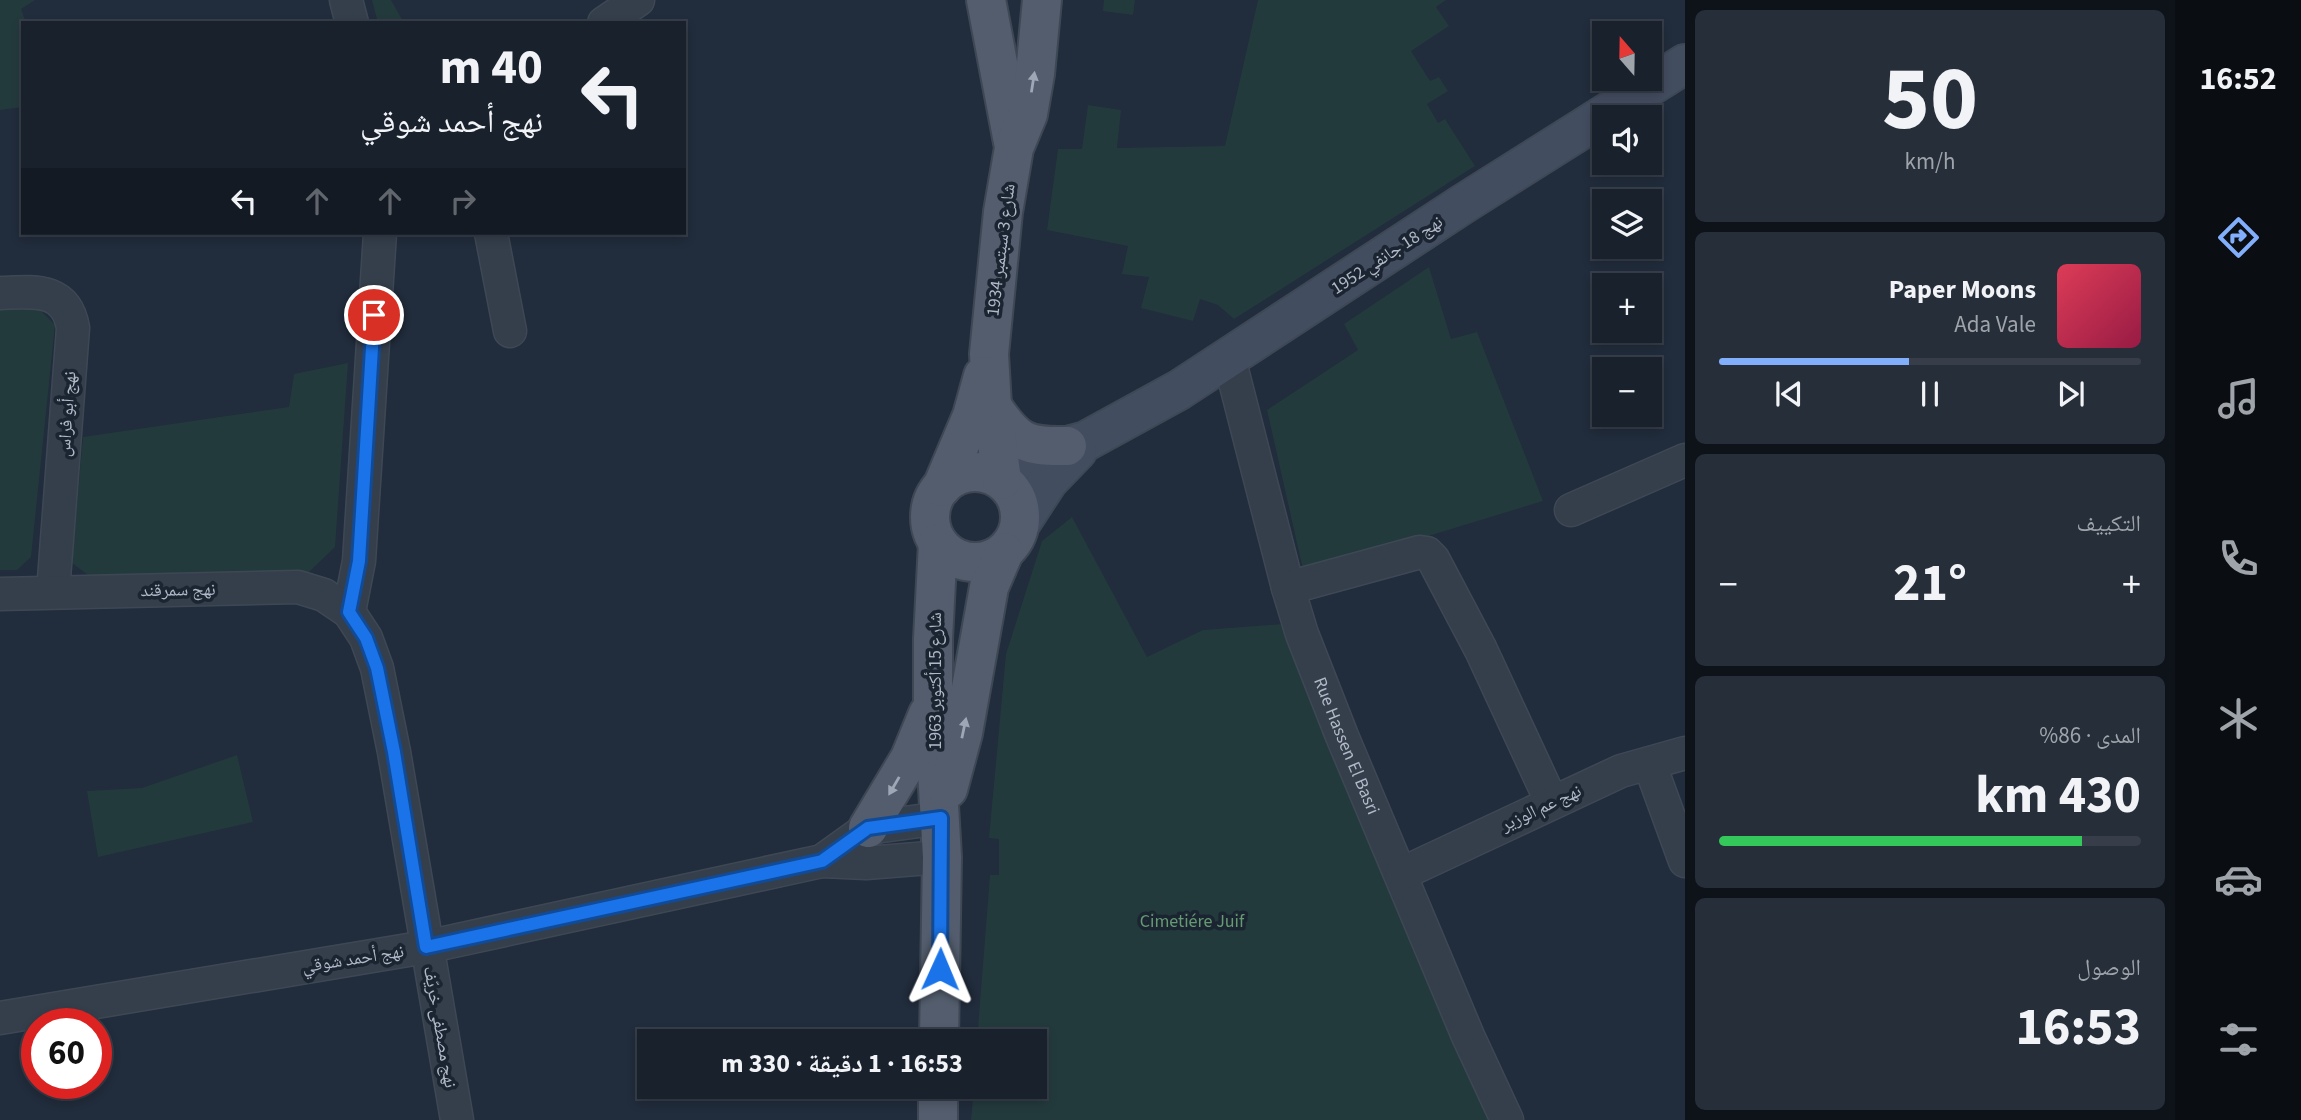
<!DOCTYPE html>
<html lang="ar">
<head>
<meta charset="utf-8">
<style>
  :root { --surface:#19212d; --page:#262e39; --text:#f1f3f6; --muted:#9fa3aa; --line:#373e49; --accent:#81affc }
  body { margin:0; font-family:"Source Sans 3","Noto Naskh Arabic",sans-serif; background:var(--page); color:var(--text); direction:rtl; height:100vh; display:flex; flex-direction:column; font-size:26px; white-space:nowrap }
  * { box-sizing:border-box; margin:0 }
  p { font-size:23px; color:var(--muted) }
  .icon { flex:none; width:38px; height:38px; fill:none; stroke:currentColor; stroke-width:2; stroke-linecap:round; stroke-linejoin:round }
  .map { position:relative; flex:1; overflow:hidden; direction:ltr }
  .drawer { display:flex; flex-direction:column; gap:10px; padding:10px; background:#0e1219; width:490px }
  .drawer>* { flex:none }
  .hud { position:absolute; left:21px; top:21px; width:665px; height:214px; border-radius:0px; box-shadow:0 4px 10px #0003,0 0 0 2px var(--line); direction:rtl; background:#19212d; color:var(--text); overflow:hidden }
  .needle { width:46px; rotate:340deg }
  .controls { position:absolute; left:1592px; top:21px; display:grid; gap:14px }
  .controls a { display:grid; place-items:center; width:70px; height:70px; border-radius:0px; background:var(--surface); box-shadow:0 4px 10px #0003,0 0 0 2px var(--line); font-size:35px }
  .speed { position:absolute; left:21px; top:1008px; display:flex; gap:14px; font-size:35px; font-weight:700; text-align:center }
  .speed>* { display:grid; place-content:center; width:91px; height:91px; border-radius:50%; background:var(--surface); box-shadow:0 4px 10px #0003,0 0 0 2px var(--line); line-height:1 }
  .speed .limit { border:10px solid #d22; background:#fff; color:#111 }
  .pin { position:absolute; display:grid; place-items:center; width:60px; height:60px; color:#fff; margin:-30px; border:4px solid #fff; border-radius:50%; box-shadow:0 2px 7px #0007 }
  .me { position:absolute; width:77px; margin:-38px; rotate:1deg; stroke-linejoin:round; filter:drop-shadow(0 0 5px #0008) }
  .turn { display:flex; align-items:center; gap:24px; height:147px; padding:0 28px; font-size:32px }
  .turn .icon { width:91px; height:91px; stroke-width:2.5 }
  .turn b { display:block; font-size:49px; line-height:60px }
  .lanes { display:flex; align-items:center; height:66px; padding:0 28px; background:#0003; justify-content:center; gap:35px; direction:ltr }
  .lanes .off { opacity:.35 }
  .big { font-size:52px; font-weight:700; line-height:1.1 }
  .drawer .card { flex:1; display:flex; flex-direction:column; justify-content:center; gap:10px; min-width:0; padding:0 24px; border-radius:10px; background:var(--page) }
  .drawer .dial { align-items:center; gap:0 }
  .dial b { font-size:91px; line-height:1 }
  .song { display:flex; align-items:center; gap:21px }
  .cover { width:84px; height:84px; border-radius:10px; background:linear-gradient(135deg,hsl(350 70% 55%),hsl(340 70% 35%)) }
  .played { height:7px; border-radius:4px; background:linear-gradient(90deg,var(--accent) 45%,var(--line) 45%) }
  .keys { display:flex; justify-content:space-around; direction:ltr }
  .heat { display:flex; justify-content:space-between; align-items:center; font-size:38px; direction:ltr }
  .charge { height:10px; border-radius:5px; background:linear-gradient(90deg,#34c759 86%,var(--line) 0) }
  .trip { position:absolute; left:637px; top:1029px; width:410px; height:70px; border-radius:0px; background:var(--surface); box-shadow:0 4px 10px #0003,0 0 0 2px var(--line); font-weight:700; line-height:70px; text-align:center; direction:rtl }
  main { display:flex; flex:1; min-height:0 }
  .tabs { display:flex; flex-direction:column; width:126px; justify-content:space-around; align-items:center; background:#0a0d12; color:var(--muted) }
  .tabs .icon { width:49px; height:49px }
  .tabs .active { color:var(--accent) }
  .tabs b { font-size:32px; color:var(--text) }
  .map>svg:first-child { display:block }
</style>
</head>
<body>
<main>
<nav class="tabs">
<b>16:52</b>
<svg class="icon active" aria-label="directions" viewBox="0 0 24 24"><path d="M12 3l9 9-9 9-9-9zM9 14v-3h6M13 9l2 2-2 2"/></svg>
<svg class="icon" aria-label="music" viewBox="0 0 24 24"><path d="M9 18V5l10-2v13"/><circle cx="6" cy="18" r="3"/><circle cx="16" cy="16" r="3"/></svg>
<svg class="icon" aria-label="phone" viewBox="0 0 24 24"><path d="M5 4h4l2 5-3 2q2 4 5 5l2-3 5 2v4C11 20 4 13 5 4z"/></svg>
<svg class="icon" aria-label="climate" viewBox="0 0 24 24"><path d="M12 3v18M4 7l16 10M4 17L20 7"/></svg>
<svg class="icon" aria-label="car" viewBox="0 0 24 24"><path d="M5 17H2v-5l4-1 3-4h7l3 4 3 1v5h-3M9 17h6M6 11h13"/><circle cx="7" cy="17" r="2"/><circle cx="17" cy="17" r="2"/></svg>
<svg class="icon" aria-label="filters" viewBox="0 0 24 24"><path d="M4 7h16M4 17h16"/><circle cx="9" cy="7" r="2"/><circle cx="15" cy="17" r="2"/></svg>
</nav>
<section class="drawer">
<div class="card dial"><b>50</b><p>km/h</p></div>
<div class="card">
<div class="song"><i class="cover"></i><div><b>Paper Moons</b><p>Ada Vale</p></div></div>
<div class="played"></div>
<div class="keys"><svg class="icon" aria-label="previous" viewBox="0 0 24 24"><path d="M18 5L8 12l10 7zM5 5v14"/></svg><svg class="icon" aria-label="pause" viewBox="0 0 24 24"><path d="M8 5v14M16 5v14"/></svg><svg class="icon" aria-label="next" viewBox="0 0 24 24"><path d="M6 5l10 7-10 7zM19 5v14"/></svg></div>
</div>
<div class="card"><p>التكييف</p>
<div class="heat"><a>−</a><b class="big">21°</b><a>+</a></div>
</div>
<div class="card"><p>المدى · 86%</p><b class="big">430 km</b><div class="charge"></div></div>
<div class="card"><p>الوصول</p><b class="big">16:53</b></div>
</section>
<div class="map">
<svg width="1685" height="1120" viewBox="0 0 1685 1120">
  <rect width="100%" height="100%" fill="#212c3c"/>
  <g fill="#233a3d">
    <path d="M 0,0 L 35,0 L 21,9 L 26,23 L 23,23 L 23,107 L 0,110 Z"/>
    <path d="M 372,0 L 391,0 L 404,23 L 378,23 Z"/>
    <path d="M 1104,0 L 1135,0 L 1133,15 L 1103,11 Z"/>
    <path d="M 1258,0 L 1446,0 L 1436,7 L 1449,26 L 1411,51 L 1430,81 L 1439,77 L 1448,91 L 1427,104 L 1438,123 L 1445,119 L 1475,166 L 1234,319 L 1218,305 L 1200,299 L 1193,321 L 1141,308 L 1149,277 L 1122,274 L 1128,246 L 1047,230 L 1058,149 L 1082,149 L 1088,105 L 1121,110 L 1117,148 L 1225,146 Z"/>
    <path d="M 1429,267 L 1451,339 L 1477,332 L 1543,501 L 1304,574 L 1267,410 L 1358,350 L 1344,324 Z"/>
    <path d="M 34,304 L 55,325 L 31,557 L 17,570 L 0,570 L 0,305 Z"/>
    <path d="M 348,363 L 335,547 L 308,573 L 88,575 L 72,563 L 83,437 L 289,407 L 294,374 Z"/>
    <path d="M 1072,517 L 1147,657 L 1203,630 L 1283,624 L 1491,1120 L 971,1120 L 974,1087 L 1034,1087 L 1034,1041 L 977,1041 L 990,875 L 999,875 L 999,839 L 989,838 L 1006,654 L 1042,541 Z"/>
    <path d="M 237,755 L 253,822 L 98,857 L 87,791 L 142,788 Z"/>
  </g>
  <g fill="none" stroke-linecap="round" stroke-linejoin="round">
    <g stroke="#3e4855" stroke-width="35">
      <g id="street">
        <path d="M 346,0 L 352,23"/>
        <path d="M 604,23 L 638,0"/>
        <path d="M 380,233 L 359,561 L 349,612 L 366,638 L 377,668 L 394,752 L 457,1120"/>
        <path d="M 491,233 L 510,331"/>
        <path d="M 0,293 C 32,292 66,286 73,328 L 53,592"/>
        <path id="s1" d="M 1229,358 L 1288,588 L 1302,634 L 1342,736 L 1468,1036 L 1507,1120"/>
        <path d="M 1571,510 L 1685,460"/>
        <path d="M 1288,588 L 1420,552 L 1427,553 L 1433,559 L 1481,650 L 1552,803"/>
        <path d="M 0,594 L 298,587 L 324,595 L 349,612"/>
        <path d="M 1650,765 L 1685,861"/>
        <path d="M 822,861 L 866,863 L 942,857"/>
        <path d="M 1401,874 L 1621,771 L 1685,753"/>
        <path d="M 0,1018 L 426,947 L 822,861 L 868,828 L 941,818"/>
      </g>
    </g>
    <g stroke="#3e4855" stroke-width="42">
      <g id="secondary">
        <path d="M 1002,480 L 1067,446 L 1086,441 L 1179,390 L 1463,204 L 1685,64"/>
        <path d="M 1020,524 L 1048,481 L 1077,451"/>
      </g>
    </g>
    <g stroke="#3e4855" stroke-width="42">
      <g id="primary">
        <path d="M 986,0 L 1013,142"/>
        <path d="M 992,406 C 1016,442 1025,447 1067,446"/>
        <circle cx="975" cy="517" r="45"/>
        <path d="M 1002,480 L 992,406 L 989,354 L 1003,212 L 1014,148 L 1028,114 L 1035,74 L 1042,0"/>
        <path d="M 942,487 L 972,416 L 983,376"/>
        <path d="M 938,543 L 933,639 L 933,702 L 942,857 L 939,1041"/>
        <path d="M 948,789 L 963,733 L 989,587 L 1004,552"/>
        <path d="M 868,828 L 910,758 L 928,714"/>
        <path d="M 938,1120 L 938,1087"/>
      </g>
    </g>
    <use href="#street" stroke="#353f4c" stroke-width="32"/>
    <use href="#secondary" stroke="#434d60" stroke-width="38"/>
    <use href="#primary" stroke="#535d6d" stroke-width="38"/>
  </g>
  <defs><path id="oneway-solid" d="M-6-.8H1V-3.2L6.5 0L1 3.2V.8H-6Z" transform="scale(1.75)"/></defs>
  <g fill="#9ea7b6">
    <use href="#oneway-solid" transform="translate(1033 82) rotate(-81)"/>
    <use href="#oneway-solid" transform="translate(964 728) rotate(-78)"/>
    <use href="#oneway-solid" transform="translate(894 786) rotate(120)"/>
  </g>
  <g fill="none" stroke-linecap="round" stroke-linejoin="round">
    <g stroke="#114b97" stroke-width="18">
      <path id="route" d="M 374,315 L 359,561 L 349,612 L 366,638 L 377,668 L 394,752 L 426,947 L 822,861 L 868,828 L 941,818 L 940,969"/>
    </g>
    <use href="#route" stroke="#1a73e8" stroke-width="12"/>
  </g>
  <g text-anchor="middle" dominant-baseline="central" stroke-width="7" stroke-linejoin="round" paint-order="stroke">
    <g font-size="18" fill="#b1b9c8" stroke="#1b2431">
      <text transform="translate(1001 250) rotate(-83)">شارع 3 سبتمبر 1934</text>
      <text transform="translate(1387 255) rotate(-33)">نهج 18 جانفي 1952</text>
      <text transform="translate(67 414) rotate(-86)">نهج أبو فراس</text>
      <text transform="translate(178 590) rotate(-1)">نهج سمرقند</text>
      <text transform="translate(935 681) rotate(-90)">شارع 15 أكتوبر 1963</text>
      <text stroke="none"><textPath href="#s1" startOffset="406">Rue Hassen El Basri</textPath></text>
      <text transform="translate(1541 808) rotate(-25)">نهج عم الوزير</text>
      <text transform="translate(353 959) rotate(-9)">نهج أحمد شوقي</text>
      <text transform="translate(440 1027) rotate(80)">نهج مصطفى خريّف</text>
    </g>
    <g font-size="18" fill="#669a73" stroke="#1b2431">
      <text x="1192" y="921">Cimetiére Juif</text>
    </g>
  </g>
</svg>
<div class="controls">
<a><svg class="needle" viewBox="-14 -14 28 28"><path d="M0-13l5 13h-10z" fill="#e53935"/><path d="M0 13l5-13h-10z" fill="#9fa3aa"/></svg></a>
<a><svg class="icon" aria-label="sound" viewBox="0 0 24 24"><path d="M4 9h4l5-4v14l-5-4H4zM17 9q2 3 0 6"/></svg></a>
<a><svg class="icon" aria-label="layers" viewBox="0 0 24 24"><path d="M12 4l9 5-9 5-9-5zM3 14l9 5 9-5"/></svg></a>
<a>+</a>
<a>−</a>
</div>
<div class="speed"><div class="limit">60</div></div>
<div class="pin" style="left:374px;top:315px;background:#d93025"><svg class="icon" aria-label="arrive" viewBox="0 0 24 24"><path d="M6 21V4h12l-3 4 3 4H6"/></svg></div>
<svg class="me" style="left:940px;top:969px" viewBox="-20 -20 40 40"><path d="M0-17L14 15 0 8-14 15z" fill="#1a73e8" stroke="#fff" stroke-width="4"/></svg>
<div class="trip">16:53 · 1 دقيقة · 330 m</div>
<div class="hud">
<div class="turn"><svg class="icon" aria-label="left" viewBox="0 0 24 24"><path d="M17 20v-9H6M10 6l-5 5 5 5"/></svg><div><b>40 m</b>نهج أحمد شوقي</div></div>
<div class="lanes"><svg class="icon" aria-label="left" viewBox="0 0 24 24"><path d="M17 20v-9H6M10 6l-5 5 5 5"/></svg><svg class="icon off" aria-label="ahead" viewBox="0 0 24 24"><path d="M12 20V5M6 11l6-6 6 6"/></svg><svg class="icon off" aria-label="ahead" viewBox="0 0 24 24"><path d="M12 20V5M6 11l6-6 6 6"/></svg><svg class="icon off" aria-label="right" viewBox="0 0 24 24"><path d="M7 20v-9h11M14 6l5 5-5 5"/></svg></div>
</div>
</div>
</main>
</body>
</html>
